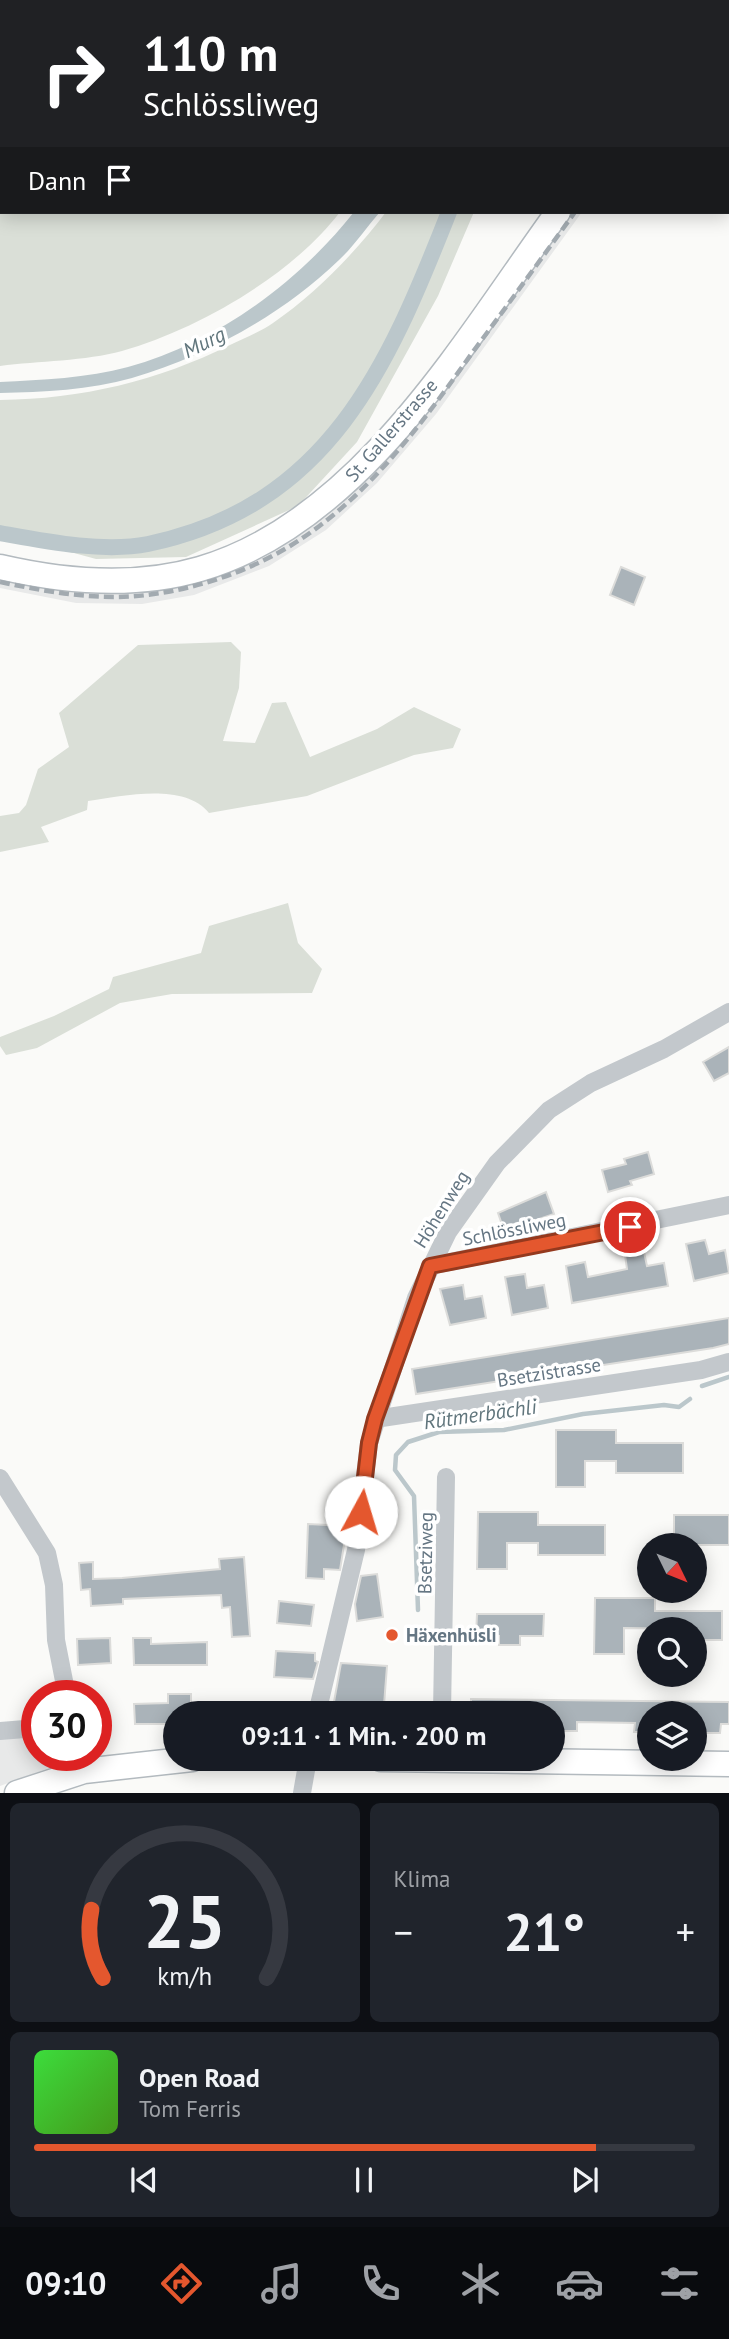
<!DOCTYPE html>
<html lang="de">
<head>
<meta charset="utf-8">
<style>
  :root { --surface:#171b24; --page:#20242c; --text:#f1f3f6; --muted:#9ea1a6; --line:#363941; --accent:#e4572e }
  body { margin:0; font-family:"PT Sans",sans-serif; background:var(--page); color:var(--text); height:100vh; display:flex; flex-direction:column; font-size:26px; white-space:nowrap }
  * { box-sizing:border-box; margin:0 }
  p { font-size:23px; color:var(--muted) }
  .icon { flex:none; width:38px; height:38px; fill:none; stroke:currentColor; stroke-width:2; stroke-linecap:round; stroke-linejoin:round }
  .map { position:relative; height:1793px; overflow:hidden }
  .panel { display:flex; flex-direction:column; gap:10px; padding:10px; background:#0d0f14; flex:1 }
  .panel>* { flex:none }
  .banner { position:absolute; left:0px; top:0px; width:730px; height:214px; box-shadow:0 4px 18px #0003; background:#202124; color:#fff; overflow:hidden }
  .needle { width:46px; rotate:133deg }
  .fabs { position:absolute; left:637px; top:1533px; display:grid; gap:14px }
  .fabs a { display:grid; place-items:center; width:70px; height:70px; border-radius:50%; background:var(--surface); box-shadow:0 4px 18px #0003; font-size:35px }
  .speed { position:absolute; left:21px; top:1680px; display:flex; gap:14px; font-size:35px; font-weight:700; text-align:center }
  .speed>* { display:grid; place-content:center; width:91px; height:91px; border-radius:50%; background:var(--surface); box-shadow:0 4px 18px #0003; line-height:1 }
  .speed .limit { border:10px solid #d22; background:#fff; color:#111 }
  .pin { position:absolute; display:grid; place-items:center; width:60px; height:60px; color:#fff; margin:-30px; border:4px solid #fff; border-radius:50%; box-shadow:0 2px 7px #0007 }
  .me { position:absolute; width:77px; margin:-38px; rotate:6deg; stroke-linejoin:round; filter:drop-shadow(0 0 5px #0008) }
  .turn { display:flex; align-items:center; gap:24px; height:147px; padding:0 28px; font-size:32px }
  .turn .icon { width:91px; height:91px; stroke-width:2.5 }
  .turn b { display:block; font-size:49px; line-height:60px }
  .then { display:flex; align-items:center; height:66px; padding:0 28px; background:#0003; gap:14px; font-size:26px }
  .big { font-size:52px; font-weight:800; line-height:1.1 }
  .panel .widget { flex:1; display:flex; flex-direction:column; justify-content:center; gap:10px; min-width:0; padding:0 24px; border-radius:10px; background:var(--page) }
  .panel .dial { align-items:center; gap:0 }
  .dial svg { height:182px; overflow:visible; fill:none; stroke:var(--line); stroke-width:7; stroke-linecap:round; text-anchor:middle }
  .dial text { fill:var(--text); stroke:none }
  .song { display:flex; align-items:center; gap:21px }
  .cover { width:84px; height:84px; border-radius:10px; background:linear-gradient(135deg,hsl(120 70% 55%),hsl(100 70% 35%)) }
  .played { height:7px; border-radius:4px; background:linear-gradient(90deg,var(--accent) 85%,var(--line) 85%) }
  .keys { display:flex; justify-content:space-around; direction:ltr }
  .heat { display:flex; justify-content:space-between; align-items:center; font-size:38px; direction:ltr }
  .panel .tiles { flex:1; display:grid; gap:10px; grid-template-columns:1fr 1fr }
  .widget:last-child { grid-column:span 2 }
  .trip { position:absolute; left:163px; top:1701px; width:402px; height:70px; border-radius:35px; background:var(--surface); box-shadow:0 4px 18px #0003; font-weight:800; line-height:70px; text-align:center }
  .tab-bar { display:flex; height:112px; justify-content:space-around; align-items:center; background:#090b0e; color:var(--muted) }
  .tab-bar .icon { width:49px; height:49px }
  .tab-bar .selected { color:var(--accent) }
  .tab-bar b { font-size:32px; color:var(--text) }
  .map>svg:first-child { display:block }
</style>
</head>
<body>
<div class="map">
<svg width="729" height="1793" viewBox="0 0 729 1793">
  <rect width="100%" height="100%" fill="#fafaf8"/>
  <g fill="#e8e9e9">
    <path d="M 569,212 L 582,212 L 436,414 L 377,483 L 326,530 L 269,566 L 194,595 L 142,604 L 76,603 L 0,588 L 0,578 L 189,583 L 263,555 L 319,519 Z"/>
    <path d="M 0,1731 L 37,1732 L 37,1755 L 64,1755 L 65,1762 L 0,1786 Z"/>
  </g>
  <g fill="#dadfd7">
    <path d="M 0,0 L 308,2 L 2,2 L 2,212 L 340,212 C 292,275 199,329 122,351 C 86,361 38,361 0,366 Z"/>
    <path d="M 386,212 L 474,212 L 438,296 L 357,442 L 298,506 L 186,557 L 96,559 L 0,533 L 0,400 C 82,399 157,381 230,345 C 244,338 260,332 273,323 C 314,295 356,252 386,212 Z"/>
    <path d="M 231,642 L 241,652 L 239,688 L 223,741 L 255,743 L 272,703 L 286,702 L 310,757 L 377,729 L 414,707 L 461,729 L 453,748 L 414,755 L 307,796 L 209,813 C 184,782 123,796 88,801 L 87,810 L 41,827 L 49,842 L 0,852 L 0,816 L 19,813 L 26,805 L 38,769 L 69,747 L 59,713 L 138,645 Z"/>
    <path d="M 288,903 L 298,943 L 322,969 L 312,993 L 172,994 L 120,1003 L 37,1048 L 6,1055 L 0,1046 L 0,1037 L 54,1016 L 109,989 L 113,977 L 201,953 L 209,926 Z"/>
  </g>
  <path fill="#bbc7cb" d="M 354,212 L 380,212 C 366,228 354,246 339,260 C 282,315 207,356 132,378 C 90,390 43,392 0,393 L 0,382 C 42,380 87,378 128,367 C 216,343 298,283 354,212 Z"/>
  <g fill="none" stroke-linecap="round" stroke-linejoin="round">
    <g stroke="#bbc7cb" stroke-width="4.5">
      <path d="M 702,1386 L 729,1377"/>
      <path d="M 418,1610 L 414,1496 L 395,1470 L 396,1455 L 408,1442 L 439,1432 L 504,1430 L 583,1414 L 664,1405 L 679,1407 L 690,1399"/>
    </g>
    <g stroke="#bbc7cb" stroke-width="16">
      <path d="M 500,2 L 500,0"/>
      <path d="M 0,533 C 44,541 103,553 148,544 C 329,506 388,367 449,212"/>
    </g>
  </g>
  <g fill="#aab3b9" stroke="#dcdcda" stroke-width="2">
    <path d="M 621,567 L 645,577 L 634,605 L 610,595 Z"/>
    <path d="M 729,1047 L 729,1073 L 714,1081 L 703,1062 Z"/>
    <path d="M 648,1152 L 654,1174 L 630,1181 L 632,1185 L 608,1192 L 602,1170 L 626,1164 L 624,1159 Z"/>
    <path d="M 546,1192 L 554,1214 L 530,1222 L 532,1227 L 506,1236 L 498,1213 Z"/>
    <path d="M 705,1240 L 709,1254 L 725,1250 L 729,1273 L 694,1281 L 686,1244 Z"/>
    <path d="M 644,1252 L 647,1266 L 664,1263 L 668,1286 L 572,1303 L 566,1266 L 585,1262 L 588,1277 L 627,1269 L 625,1255 Z"/>
    <path d="M 525,1274 L 527,1288 L 544,1285 L 548,1308 L 512,1315 L 505,1277 Z"/>
    <path d="M 463,1285 L 465,1299 L 482,1296 L 486,1318 L 450,1325 L 440,1289 Z"/>
    <path d="M 729,1318 L 729,1344 L 713,1348 L 416,1394 L 412,1369 Z"/>
    <path d="M 556,1430 L 616,1430 L 616,1443 L 683,1443 L 683,1473 L 616,1473 L 616,1461 L 585,1461 L 585,1487 L 556,1487 Z"/>
    <path d="M 478,1512 L 538,1512 L 538,1525 L 605,1525 L 605,1555 L 538,1555 L 538,1543 L 507,1543 L 507,1569 L 477,1569 Z"/>
    <rect x="674" y="1515" width="55" height="30"/>
    <path d="M 308,1524 L 347,1526 L 340,1570 L 324,1569 L 324,1579 L 306,1578 Z"/>
    <path d="M 244,1557 L 250,1636 L 232,1637 L 230,1607 L 222,1608 L 221,1595 L 123,1599 L 123,1604 L 91,1606 L 90,1589 L 81,1590 L 79,1563 L 93,1562 L 93,1579 L 122,1578 L 220,1569 L 219,1559 Z"/>
    <path d="M 377,1574 L 383,1617 L 357,1621 L 355,1604 L 361,1576 Z"/>
    <path d="M 595,1598 L 655,1598 L 655,1611 L 722,1611 L 722,1640 L 695,1640 L 695,1629 L 624,1628 L 624,1654 L 594,1654 Z"/>
    <path d="M 279,1601 L 314,1605 L 311,1626 L 277,1623 Z"/>
    <path d="M 477,1614 L 544,1614 L 543,1636 L 520,1636 L 520,1645 L 499,1645 L 499,1636 L 476,1636 Z"/>
    <path d="M 110,1638 L 111,1663 L 78,1665 L 77,1639 Z"/>
    <path d="M 133,1638 L 151,1638 L 151,1644 L 207,1642 L 207,1665 L 134,1665 Z"/>
    <path d="M 276,1651 L 315,1653 L 315,1661 L 318,1662 L 313,1679 L 274,1677 Z"/>
    <path d="M 341,1663 L 387,1666 L 384,1705 L 368,1703 L 367,1713 L 332,1713 Z"/>
    <path d="M 168,1694 L 191,1694 L 191,1713 L 175,1713 L 175,1724 L 135,1724 L 134,1704 L 168,1703 Z"/>
    <path d="M 471,1699 L 729,1702 L 729,1724 L 721,1724 L 720,1733 L 700,1733 L 700,1725 L 695,1725 L 695,1713 L 649,1713 L 649,1732 L 634,1732 L 635,1723 L 577,1722 L 577,1731 L 556,1731 L 553,1713 L 471,1713 Z"/>
  </g>
  <g fill="none" stroke-linecap="round" stroke-linejoin="round">
    <g stroke="#b3babf" stroke-width="27">
      <g id="secondary">
        <path d="M 705,2 L 706,0"/>
        <path d="M 0,567 C 65,582 135,588 200,569 C 361,522 465,340 558,212"/>
        <path d="M 381,1759 L 729,1764"/>
        <path d="M 17,1793 L 84,1771 L 192,1759"/>
      </g>
    </g>
    <g stroke="#c3c8cc" stroke-width="18">
      <path d="M 430,1266 L 729,1205"/>
      <path d="M 375,1419 L 701,1370 L 729,1362"/>
      <path d="M 0,1478 L 47,1553 L 54,1585 L 56,1640 L 67,1696"/>
      <path d="M 317,1713 L 356,1550 L 369,1443 L 416,1298 L 448,1232 L 497,1163 L 549,1110 L 591,1083 L 664,1049 L 729,1012"/>
      <path d="M 442,1713 L 446,1477"/>
      <path d="M 0,1731 L 37,1728"/>
      <path d="M 302,1793 L 308,1759"/>
    </g>
    <use href="#secondary" stroke="#fff" stroke-width="24"/>
    <g stroke="#a2aab0" stroke-width="4.5" stroke-dasharray="10 5" stroke-linecap="butt">
      <path d="M 728,2 L 729,0"/>
      <path d="M 0,582 C 48,592 98,601 147,595 C 210,587 272,563 322,524 C 382,478 429,414 472,353 C 507,306 541,259 575,212"/>
    </g>
  </g>
  <g fill="none" stroke-linecap="round" stroke-linejoin="round">
    <g stroke="#94391e" stroke-width="18">
      <path id="route" d="M 361,1512 L 369,1443 L 375,1419 L 430,1266 L 630,1227"/>
    </g>
    <use href="#route" stroke="#e4572e" stroke-width="12"/>
  </g>
  <circle fill="#e4572e" stroke="#fff" stroke-width="2.5" cx="392" cy="1635" r="7"/>
  <g text-anchor="middle" dominant-baseline="central" stroke-width="7" stroke-linejoin="round" paint-order="stroke">
    <g font-size="19" fill="#657683" stroke="#fff">
      <text transform="translate(391 430) rotate(-49)">St. Gallerstrasse</text>
      <text transform="translate(441 1209) rotate(-58)">Höhenweg</text>
      <text transform="translate(514 1229) rotate(-11)">Schlössliweg</text>
      <text transform="translate(549 1372) rotate(-9)">Bsetzistrasse</text>
      <text transform="translate(425 1553) rotate(-89)">Bsetziweg</text>
    </g>
    <g font-size="19" font-weight="bold" fill="#657683" stroke="#fff" text-anchor="start">
      <text x="406" y="1635">Häxenhüsli</text>
    </g>
    <g font-size="21" font-style="italic" fill="#60757c" stroke="#fff">
      <text transform="translate(204 342) rotate(-26)">Murg</text>
      <text transform="translate(480 1414) rotate(-8)">Rütmerbächli</text>
    </g>
  </g>
</svg>
<div class="fabs">
<a><svg class="needle" viewBox="-14 -14 28 28"><path d="M0-13l5 13h-10z" fill="#e53935"/><path d="M0 13l5-13h-10z" fill="#9ea1a6"/></svg></a>
<a><svg class="icon" aria-label="search" viewBox="0 0 24 24"><circle cx="10" cy="10" r="6"/><path d="M15 15l6 6"/></svg></a>
<a><svg class="icon" aria-label="layers" viewBox="0 0 24 24"><path d="M12 4l9 5-9 5-9-5zM3 14l9 5 9-5"/></svg></a>
</div>
<div class="speed"><div class="limit">30</div></div>
<div class="pin" style="left:630px;top:1227px;background:#d93025"><svg class="icon" aria-label="arrive" viewBox="0 0 24 24"><path d="M6 21V4h12l-3 4 3 4H6"/></svg></div>
<svg class="me" style="left:361px;top:1512px" viewBox="-20 -20 40 40"><circle r="19" fill="#fff"/><path d="M0-13L10 11 0 6-10 11z" fill="#e4572e"/></svg>
<div class="trip">09:11 · 1 Min. · 200 m</div>
<div class="banner">
<div class="turn"><svg class="icon" aria-label="right" viewBox="0 0 24 24"><path d="M7 20v-9h11M14 6l5 5-5 5"/></svg><div><b>110 m</b>Schlössliweg</div></div>
<div class="then">Dann<svg class="icon" aria-label="arrive" viewBox="0 0 24 24"><path d="M6 21V4h12l-3 4 3 4H6"/></svg></div>
</div>
</div>
<section class="panel">
<div class="tiles">
<div class="widget dial"><svg viewBox="0 0 100 80">
<path d="M14 69A42 42 0 1 1 86 69"/>
<path d="M14 69A42 42 0 0 1 9 39" stroke="#e4572e"/>
<text x="50" y="56" font-size="32" font-weight="700">25</text>
<text x="50" y="72" font-size="11">km/h</text>
</svg></div>
<div class="widget"><p>Klima</p>
<div class="heat"><a>−</a><b class="big">21°</b><a>+</a></div>
</div>
<div class="widget">
<div class="song"><i class="cover"></i><div><b>Open Road</b><p>Tom Ferris</p></div></div>
<div class="played"></div>
<div class="keys"><svg class="icon" aria-label="previous" viewBox="0 0 24 24"><path d="M18 5L8 12l10 7zM5 5v14"/></svg><svg class="icon" aria-label="pause" viewBox="0 0 24 24"><path d="M8 5v14M16 5v14"/></svg><svg class="icon" aria-label="next" viewBox="0 0 24 24"><path d="M6 5l10 7-10 7zM19 5v14"/></svg></div>
</div>
</div>
</section>
<nav class="tab-bar">
<b>09:10</b>
<svg class="icon selected" aria-label="directions" viewBox="0 0 24 24"><path d="M12 3l9 9-9 9-9-9zM9 14v-3h6M13 9l2 2-2 2"/></svg>
<svg class="icon" aria-label="music" viewBox="0 0 24 24"><path d="M9 18V5l10-2v13"/><circle cx="6" cy="18" r="3"/><circle cx="16" cy="16" r="3"/></svg>
<svg class="icon" aria-label="phone" viewBox="0 0 24 24"><path d="M5 4h4l2 5-3 2q2 4 5 5l2-3 5 2v4C11 20 4 13 5 4z"/></svg>
<svg class="icon" aria-label="climate" viewBox="0 0 24 24"><path d="M12 3v18M4 7l16 10M4 17L20 7"/></svg>
<svg class="icon" aria-label="car" viewBox="0 0 24 24"><path d="M5 17H2v-5l4-1 3-4h7l3 4 3 1v5h-3M9 17h6M6 11h13"/><circle cx="7" cy="17" r="2"/><circle cx="17" cy="17" r="2"/></svg>
<svg class="icon" aria-label="filters" viewBox="0 0 24 24"><path d="M4 7h16M4 17h16"/><circle cx="9" cy="7" r="2"/><circle cx="15" cy="17" r="2"/></svg>
</nav>
</body>
</html>
